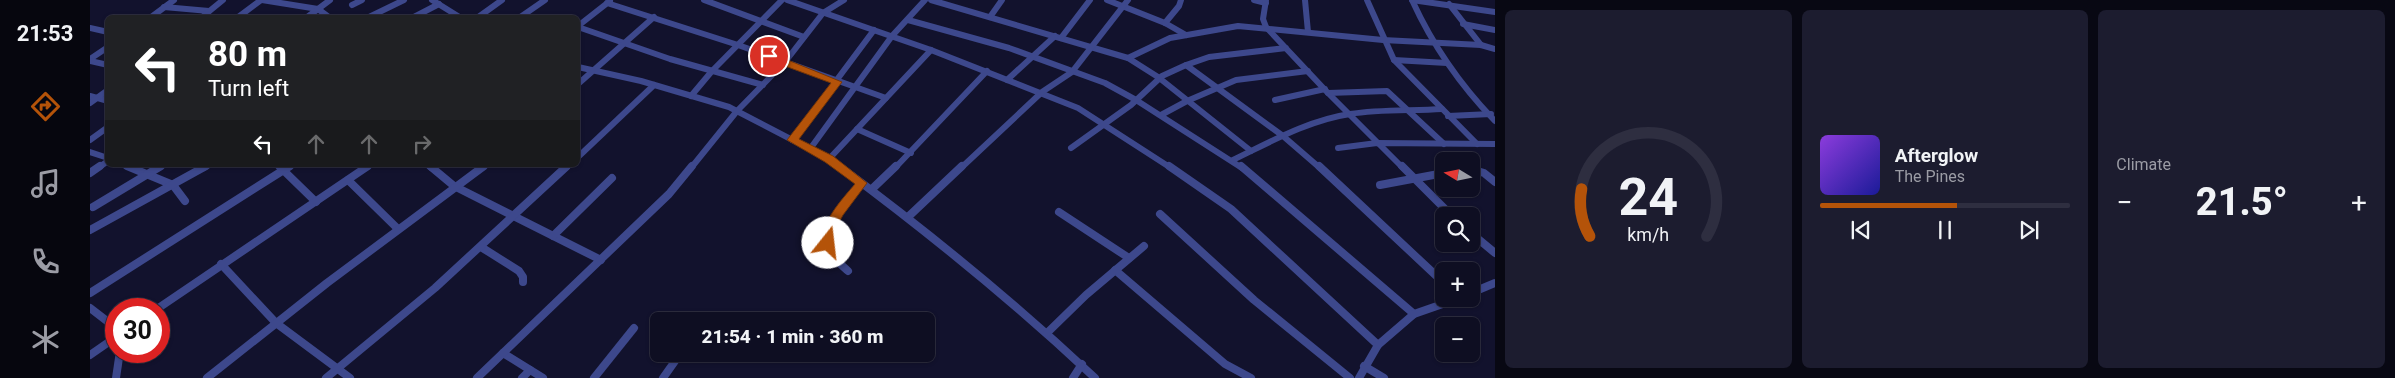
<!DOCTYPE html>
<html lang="en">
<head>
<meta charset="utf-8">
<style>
  :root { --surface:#0e0e22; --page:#1c1c2f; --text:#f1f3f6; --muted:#9b9ca5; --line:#2e2e40; --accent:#b45309 }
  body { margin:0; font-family:Roboto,sans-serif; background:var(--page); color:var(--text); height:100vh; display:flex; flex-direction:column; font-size:19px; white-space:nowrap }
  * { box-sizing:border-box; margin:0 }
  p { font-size:16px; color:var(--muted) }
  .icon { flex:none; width:28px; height:28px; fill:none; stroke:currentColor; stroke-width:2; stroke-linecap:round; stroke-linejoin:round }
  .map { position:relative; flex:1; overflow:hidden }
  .details { display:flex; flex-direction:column; gap:10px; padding:10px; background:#080813; width:900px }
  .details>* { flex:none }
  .guide { position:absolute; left:15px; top:15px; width:475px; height:152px; border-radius:8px; box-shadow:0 1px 4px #0004,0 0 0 1px var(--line); background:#202124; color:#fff; overflow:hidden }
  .needle { width:32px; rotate:280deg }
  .controls { position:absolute; left:1345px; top:152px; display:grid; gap:10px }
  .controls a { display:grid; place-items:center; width:45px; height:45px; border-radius:8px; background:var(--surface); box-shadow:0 1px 4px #0004,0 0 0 1px var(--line); font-size:25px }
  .speed { position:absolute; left:15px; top:298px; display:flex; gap:10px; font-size:25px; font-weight:700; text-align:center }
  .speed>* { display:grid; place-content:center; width:65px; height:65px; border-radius:50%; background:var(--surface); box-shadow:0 1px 4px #0004,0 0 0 1px var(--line); line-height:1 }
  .speed .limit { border:8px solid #d22; background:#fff; color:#111 }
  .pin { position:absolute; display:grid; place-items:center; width:42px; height:42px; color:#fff; margin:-21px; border:2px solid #fff; border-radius:50%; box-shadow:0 1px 5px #0007 }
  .me { position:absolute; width:55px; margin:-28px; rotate:16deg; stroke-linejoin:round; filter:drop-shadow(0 0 4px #0008) }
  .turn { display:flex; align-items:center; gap:18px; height:105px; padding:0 20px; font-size:22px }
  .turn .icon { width:65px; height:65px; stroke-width:2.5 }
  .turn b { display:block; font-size:35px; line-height:42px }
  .lanes { display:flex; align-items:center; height:48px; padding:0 20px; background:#0003; justify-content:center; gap:25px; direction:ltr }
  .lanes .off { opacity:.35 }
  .big { font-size:38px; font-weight:800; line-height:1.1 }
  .details .tile { flex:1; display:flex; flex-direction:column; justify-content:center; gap:8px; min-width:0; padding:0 18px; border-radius:8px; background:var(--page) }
  .details .dial { align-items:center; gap:0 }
  .dial svg { height:130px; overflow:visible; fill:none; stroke:var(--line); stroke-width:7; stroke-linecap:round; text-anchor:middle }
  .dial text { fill:var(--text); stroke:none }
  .song { display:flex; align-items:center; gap:15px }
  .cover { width:60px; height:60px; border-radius:8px; background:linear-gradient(135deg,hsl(270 70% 55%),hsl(240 70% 35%)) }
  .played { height:5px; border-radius:2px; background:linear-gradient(90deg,var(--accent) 55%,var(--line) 55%) }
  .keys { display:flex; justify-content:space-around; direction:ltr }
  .heat { display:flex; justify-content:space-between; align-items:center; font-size:28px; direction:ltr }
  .details .tiles { flex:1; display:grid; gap:10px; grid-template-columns:repeat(3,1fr) }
  .trip { position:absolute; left:560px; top:312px; width:285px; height:50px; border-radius:8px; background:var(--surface); box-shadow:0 1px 4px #0004,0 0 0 1px var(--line); font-weight:800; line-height:50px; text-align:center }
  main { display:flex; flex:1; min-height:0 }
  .tabs { display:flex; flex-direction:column; width:90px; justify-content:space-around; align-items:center; background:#06060e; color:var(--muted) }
  .tabs .icon { width:35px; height:35px }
  .tabs .on { color:var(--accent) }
  .tabs b { font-size:22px; color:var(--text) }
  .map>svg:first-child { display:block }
</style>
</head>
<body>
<main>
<nav class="tabs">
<b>21:53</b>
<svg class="icon on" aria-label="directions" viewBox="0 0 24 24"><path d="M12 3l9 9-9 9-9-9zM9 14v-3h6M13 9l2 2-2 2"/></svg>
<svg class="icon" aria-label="music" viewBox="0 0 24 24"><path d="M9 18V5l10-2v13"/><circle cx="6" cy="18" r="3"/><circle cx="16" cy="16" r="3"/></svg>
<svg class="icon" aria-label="phone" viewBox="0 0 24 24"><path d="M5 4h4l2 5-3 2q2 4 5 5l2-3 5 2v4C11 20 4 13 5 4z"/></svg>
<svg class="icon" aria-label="climate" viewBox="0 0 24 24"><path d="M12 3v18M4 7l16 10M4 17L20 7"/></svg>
</nav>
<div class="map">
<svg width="1405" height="378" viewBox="0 0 1405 378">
  <rect width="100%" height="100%" fill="#12122d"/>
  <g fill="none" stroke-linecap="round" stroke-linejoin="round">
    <g stroke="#3d488c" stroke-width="6">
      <path d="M 172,0 L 228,9 L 240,18"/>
      <path d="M 342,0 L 371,18"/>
      <path d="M 614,0 L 714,37"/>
      <path d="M 697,0 L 841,50 L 988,108 L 1081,168"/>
      <path d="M 841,0 L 1038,58 L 1068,77 L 1161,151"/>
      <path d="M 1017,0 L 1075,23 L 1096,35"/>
      <path d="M 1164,0 L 1176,3"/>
      <path d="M 1176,0 L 1173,19 L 1176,27 L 1238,93 L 1313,168"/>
      <path d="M 1215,0 L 1218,32"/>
      <path d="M 1277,0 L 1304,60 L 1387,144"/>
      <path d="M 1322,0 C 1343,46 1370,85 1405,121"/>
      <path d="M 1322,0 L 1405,12"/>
      <path d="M 517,3 L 648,45 L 796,98"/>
      <path d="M 1359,4 L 1391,45"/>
      <path d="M 262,5 L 272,0"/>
      <path d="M 74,7 L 119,11"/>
      <path d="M 900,17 L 912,0"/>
      <path d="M 60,18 L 84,0"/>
      <path d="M 111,18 L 133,0"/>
      <path d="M 147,18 L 171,0"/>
      <path d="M 216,18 L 240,0"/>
      <path d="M 277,18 L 314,0"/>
      <path d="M 322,18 L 349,4"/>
      <path d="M 387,18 L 412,0"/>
      <path d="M 429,18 L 455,0"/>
      <path d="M 818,20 L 919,48 L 1015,83 L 1046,100 L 1152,168"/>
      <path d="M 1075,23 L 1089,6 L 1091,0"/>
      <path d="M 1373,24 L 1405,30"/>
      <path d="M 488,26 L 520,1"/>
      <path d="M 488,27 L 580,59 L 673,85"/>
      <path d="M 0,28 L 18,32"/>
      <path d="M 971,38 L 1000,0"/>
      <path d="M 1038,58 L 1080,38 L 1148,26 L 1293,40 L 1391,45 L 1405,49"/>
      <path d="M 0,59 L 18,47"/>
      <path d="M 1304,60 L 1357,63"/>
      <path d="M 0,61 L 18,65"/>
      <path d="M 1096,65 L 1119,57 L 1196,48"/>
      <path d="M 488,67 L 551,81 L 639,107 L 739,159 L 751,168"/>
      <path d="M 917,80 L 965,36"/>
      <path d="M 488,84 L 564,17"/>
      <path d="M 1238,93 L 1297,91 L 1354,144"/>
      <path d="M 0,96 L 18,101"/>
      <path d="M 601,96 L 622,71 L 692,0"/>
      <path d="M 1185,100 L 1235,89"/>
      <path d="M 0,103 L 18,90"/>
      <path d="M 1071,115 L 1097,101 L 1146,80 L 1218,71"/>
      <path d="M 1358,116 L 1401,114"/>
      <path d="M 767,129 L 821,153"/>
      <path d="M 0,140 L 18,127"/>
      <path d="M 702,140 L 784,30"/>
      <path d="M 981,148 L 1041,105 L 1072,76 L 1096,65 L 1193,136 L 1230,168"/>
      <path d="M 1248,148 L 1287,143 L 1405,144"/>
      <path d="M 720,149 L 802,36 L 835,0"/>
      <path d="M 0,152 L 18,158"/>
      <path d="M 488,157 L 564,85"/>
      <path d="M 739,159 L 841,50"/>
      <path d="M 1143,160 C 1180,142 1219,120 1260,114 C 1290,109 1322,111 1352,109"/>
      <path d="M 34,165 L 41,168"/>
      <path d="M 188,165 L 191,168"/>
      <path d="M 338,165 L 341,168"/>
      <path d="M 8,168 L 18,161"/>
      <path d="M 69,168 L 73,165"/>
      <path d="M 114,168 L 119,165"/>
      <path d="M 198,168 L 202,165"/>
      <path d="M 276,168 L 280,165"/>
      <path d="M 392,168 L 396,165"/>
      <path d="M 476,168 L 479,165"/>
      <path d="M 601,168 L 647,111 L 695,62 L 733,13 L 754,0"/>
      <path d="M 805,168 L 897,71"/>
      <path d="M 871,168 L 952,92 L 982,72 L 1038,0"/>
    </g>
    <g stroke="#3d488c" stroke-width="8">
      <path d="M 37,166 L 83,185 L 95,201"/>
      <path d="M 189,166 L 226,202"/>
      <path d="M 340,166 L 364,186 L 511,260"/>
      <path d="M 749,166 C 838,232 924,302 1005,378"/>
      <path d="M 1079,166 L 1141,209 L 1288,345"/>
      <path d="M 1151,166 L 1324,314"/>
      <path d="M 1229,166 L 1354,283"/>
      <path d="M 1312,166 L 1362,216"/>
      <path d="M 1381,169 L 1394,173 L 1405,182"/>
      <path d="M 0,173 L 10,166"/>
      <path d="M 258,180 L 308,229"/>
      <path d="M 1290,185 L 1354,173"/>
      <path d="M 782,189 L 806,166"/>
      <path d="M 3,207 L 71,166"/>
      <path d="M 969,212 L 1039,258"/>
      <path d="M 1070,214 L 1164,300 L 1260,378"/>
      <path d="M 818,217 L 872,166"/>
      <path d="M 0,230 L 116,166"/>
      <path d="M 1381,233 L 1405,253"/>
      <path d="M 463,236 L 522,178"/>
      <path d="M 391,247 L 429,271 L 433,277 L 433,282"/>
      <path d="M 131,264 L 186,323 L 260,378"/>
      <path d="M 1025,270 L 1135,364 L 1161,378"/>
      <path d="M 758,271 C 752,265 743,259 740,251 C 731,227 757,200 771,183"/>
      <path d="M 0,293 L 200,166"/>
      <path d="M 1381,293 L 1405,283"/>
      <path d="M 0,308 L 26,328"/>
      <path d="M 67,309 L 278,166"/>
      <path d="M 957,333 L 996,295 L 1054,246"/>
      <path d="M 413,353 L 453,378"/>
      <path d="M 0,355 L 26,337"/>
      <path d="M 1274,366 L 1294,378"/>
      <path d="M 26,378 L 30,351"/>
      <path d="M 117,378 L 237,283 L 394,166"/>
      <path d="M 236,378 L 345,288 L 477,166"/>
      <path d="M 387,378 L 579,194 L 602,166"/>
      <path d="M 432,378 L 440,370"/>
      <path d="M 504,378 L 544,328"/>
      <path d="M 573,378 L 590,354"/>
      <path d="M 983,378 L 992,364"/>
      <path d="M 1269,378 L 1288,345 L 1324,314 L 1367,299"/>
    </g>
  </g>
  <path fill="#b45309" stroke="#753606" d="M 676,54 L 683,54 L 752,82 L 709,139 L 743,156 L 777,183 L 753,215 L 745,230 L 742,246 L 734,246 C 725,228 754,197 765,184 L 735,162 L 697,140 L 741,83 L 676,59 Z"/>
</svg>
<div class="controls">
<a><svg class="needle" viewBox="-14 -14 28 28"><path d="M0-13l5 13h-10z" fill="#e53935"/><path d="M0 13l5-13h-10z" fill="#9b9ca5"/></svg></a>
<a><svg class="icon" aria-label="search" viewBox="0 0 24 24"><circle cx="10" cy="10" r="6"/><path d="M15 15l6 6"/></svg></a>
<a>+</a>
<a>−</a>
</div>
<div class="speed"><div class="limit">30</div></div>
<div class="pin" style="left:679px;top:56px;background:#d93025"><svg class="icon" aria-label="arrive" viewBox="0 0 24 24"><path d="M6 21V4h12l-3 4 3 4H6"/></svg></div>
<svg class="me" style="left:738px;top:243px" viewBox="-20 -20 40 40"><circle r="19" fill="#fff"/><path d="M0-13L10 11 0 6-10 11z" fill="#b45309"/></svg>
<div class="trip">21:54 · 1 min · 360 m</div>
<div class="guide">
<div class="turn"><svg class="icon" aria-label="left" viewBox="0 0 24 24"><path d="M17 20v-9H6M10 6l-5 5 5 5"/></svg><div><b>80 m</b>Turn left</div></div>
<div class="lanes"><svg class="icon" aria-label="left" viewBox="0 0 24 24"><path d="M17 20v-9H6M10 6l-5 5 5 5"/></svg><svg class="icon off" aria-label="ahead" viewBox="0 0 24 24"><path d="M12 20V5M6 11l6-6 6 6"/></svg><svg class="icon off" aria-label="ahead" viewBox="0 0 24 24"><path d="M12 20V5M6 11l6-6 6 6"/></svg><svg class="icon off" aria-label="right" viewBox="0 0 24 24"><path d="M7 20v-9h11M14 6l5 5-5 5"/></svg></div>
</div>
</div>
<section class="details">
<div class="tiles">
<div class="tile dial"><svg viewBox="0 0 100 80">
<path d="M14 69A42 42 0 1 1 86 69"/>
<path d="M14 69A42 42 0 0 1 9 40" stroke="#b45309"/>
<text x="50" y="56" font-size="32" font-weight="700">24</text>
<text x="50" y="72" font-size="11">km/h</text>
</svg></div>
<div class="tile">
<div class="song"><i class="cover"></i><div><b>Afterglow</b><p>The Pines</p></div></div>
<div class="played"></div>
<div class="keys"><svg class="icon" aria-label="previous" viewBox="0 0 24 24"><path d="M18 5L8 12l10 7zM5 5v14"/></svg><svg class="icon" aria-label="pause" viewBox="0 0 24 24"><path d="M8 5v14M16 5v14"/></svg><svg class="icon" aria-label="next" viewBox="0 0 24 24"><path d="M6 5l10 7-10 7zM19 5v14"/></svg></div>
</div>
<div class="tile"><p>Climate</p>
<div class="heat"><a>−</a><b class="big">21.5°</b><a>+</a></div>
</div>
</div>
</section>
</main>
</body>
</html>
